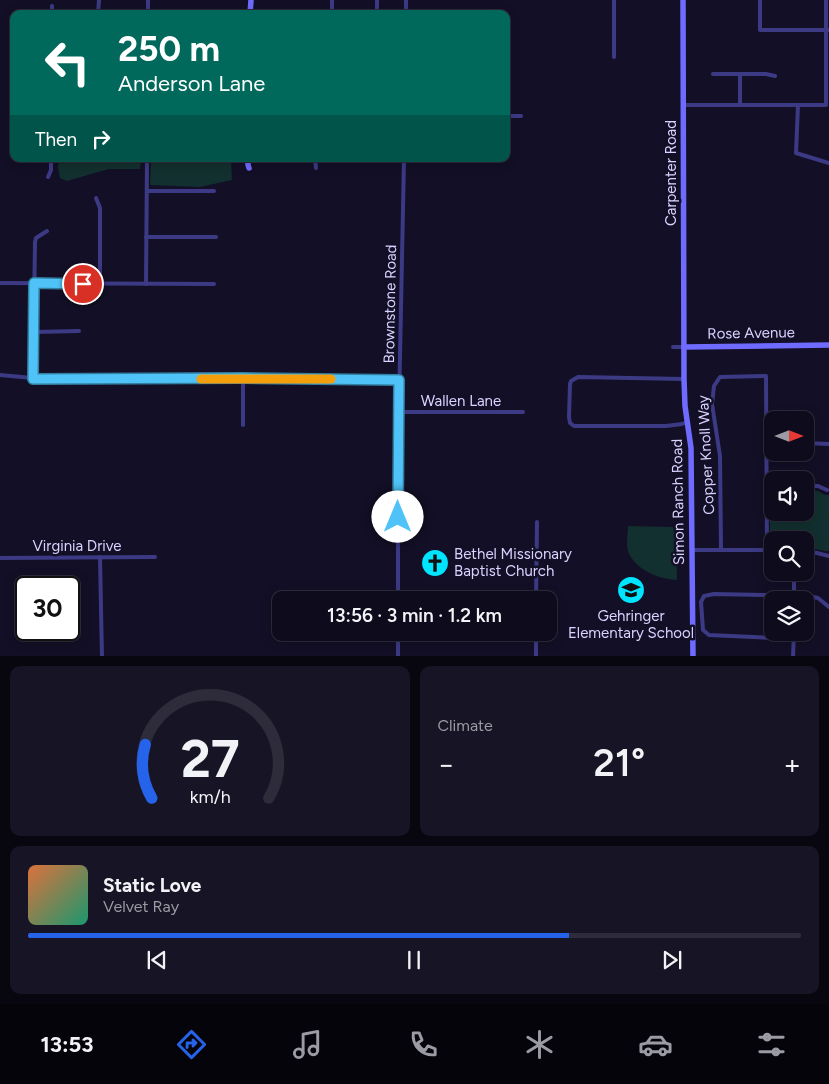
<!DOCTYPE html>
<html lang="en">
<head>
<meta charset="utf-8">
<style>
  :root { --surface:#0e0b1c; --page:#171425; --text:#f1f3f6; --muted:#9b9ba3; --line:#2e2b3b; --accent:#2563eb }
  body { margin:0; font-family:Figtree,sans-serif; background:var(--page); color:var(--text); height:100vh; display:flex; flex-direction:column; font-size:19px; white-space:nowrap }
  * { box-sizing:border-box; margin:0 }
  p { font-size:16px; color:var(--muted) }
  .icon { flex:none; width:28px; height:28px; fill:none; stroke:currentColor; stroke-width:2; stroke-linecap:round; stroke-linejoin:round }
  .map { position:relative; height:656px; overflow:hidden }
  .drawer { display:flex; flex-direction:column; gap:10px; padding:10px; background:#08060f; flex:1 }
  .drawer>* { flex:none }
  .top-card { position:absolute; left:10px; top:10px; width:500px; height:152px; border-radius:10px; box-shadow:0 2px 12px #0003,0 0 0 1px var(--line); background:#00695c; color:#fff; overflow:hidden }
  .needle { width:32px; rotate:90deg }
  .tools { position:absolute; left:764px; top:411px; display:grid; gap:10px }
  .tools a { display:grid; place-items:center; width:50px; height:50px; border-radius:10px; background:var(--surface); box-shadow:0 2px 12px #0003,0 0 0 1px var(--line); font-size:25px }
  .speed { position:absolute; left:15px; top:576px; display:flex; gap:10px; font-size:25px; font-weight:700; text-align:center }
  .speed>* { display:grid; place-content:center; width:65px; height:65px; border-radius:50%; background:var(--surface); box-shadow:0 2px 12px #0003,0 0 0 1px var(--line); line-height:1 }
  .speed .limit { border:2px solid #111; border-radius:8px; background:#fff; color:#111 }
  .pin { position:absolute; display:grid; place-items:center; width:42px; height:42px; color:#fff; margin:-21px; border:2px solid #fff; border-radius:50%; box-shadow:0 1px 5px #0007 }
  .me { position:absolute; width:55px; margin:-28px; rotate:0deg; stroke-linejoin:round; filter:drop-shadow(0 0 4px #0008) }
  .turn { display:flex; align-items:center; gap:18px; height:105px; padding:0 25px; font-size:22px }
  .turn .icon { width:65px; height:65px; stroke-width:2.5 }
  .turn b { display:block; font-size:35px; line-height:42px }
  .then { display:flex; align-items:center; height:48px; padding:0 25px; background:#0003; gap:10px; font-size:19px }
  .big { font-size:38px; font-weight:600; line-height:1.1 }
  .drawer .tile { flex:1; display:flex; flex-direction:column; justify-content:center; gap:8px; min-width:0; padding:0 18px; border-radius:10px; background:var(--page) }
  .drawer .dial { align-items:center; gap:0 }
  .dial svg { height:130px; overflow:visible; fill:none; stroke:var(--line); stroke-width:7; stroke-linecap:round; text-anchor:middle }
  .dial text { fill:var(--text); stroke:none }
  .song { display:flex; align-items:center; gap:15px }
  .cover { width:60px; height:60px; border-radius:8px; background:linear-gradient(135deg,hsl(20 70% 55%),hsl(160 70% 35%)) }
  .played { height:5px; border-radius:2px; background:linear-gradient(90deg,var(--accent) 70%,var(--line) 70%) }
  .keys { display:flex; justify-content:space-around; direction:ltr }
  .heat { display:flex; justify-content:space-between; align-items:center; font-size:28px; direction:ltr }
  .drawer .tiles { flex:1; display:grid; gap:10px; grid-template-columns:1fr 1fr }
  .tile:last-child { grid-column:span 2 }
  .trip { position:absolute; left:272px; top:591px; width:285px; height:50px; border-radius:10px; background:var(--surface); box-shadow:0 2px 12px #0003,0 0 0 1px var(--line); font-weight:600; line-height:50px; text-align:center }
  .tabs { display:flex; height:80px; justify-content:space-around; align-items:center; background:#06040b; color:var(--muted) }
  .tabs .icon { width:35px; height:35px }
  .tabs .selected { color:var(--accent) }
  .tabs b { font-size:22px; color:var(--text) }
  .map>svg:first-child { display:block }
</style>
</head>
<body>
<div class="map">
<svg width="829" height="657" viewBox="0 0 829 657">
  <rect width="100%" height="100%" fill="#130f26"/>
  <g fill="#12302f">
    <path d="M 59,159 L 141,159 L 140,169 L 109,169 L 67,181 L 60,178 L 58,168 Z"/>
    <path d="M 151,159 L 231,159 L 232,180 L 200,187 L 150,185 Z"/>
    <path d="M 805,491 L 818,491 L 825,495 L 829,495 L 829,551 L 825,551 L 805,547 L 805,540 L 772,540 L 772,543 L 770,542 L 770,495 L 772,493 L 772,512 L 805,512 Z"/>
    <path d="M 628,526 L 672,527 L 676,529 L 677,580 C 659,579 635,570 628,551 C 626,544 628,534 628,526 Z"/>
  </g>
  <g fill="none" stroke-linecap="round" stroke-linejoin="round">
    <g stroke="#3d3a85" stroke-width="4">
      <path d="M 332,0 L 332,14"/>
      <path d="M 760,0 L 760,30 L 828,30"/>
      <path d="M 52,14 L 52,6"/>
      <path d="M 98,14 L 99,0"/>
      <path d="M 148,14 L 148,0"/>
      <path d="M 377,14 L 377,0"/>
      <path d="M 406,14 L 406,0"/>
      <path d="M 614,57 L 614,0"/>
      <path d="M 713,74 L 766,74 L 775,76"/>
      <path d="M 740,74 L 740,105"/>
      <path d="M 684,105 L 826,105 L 826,0"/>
      <path d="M 798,105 L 796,153 L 829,163"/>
      <path d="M 506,116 L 521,116"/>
      <path d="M 315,159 L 316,168"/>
      <path d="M 48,177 L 51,170 L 51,159"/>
      <path d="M 147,191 L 214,191"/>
      <path d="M 96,198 L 100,208 L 100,284"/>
      <path d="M 146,237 L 216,237"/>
      <path d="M 0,283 L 214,284"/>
      <path d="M 146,284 L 147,159"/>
      <path d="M 34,332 L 79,331"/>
      <path d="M 673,347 L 684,347"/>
      <path d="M 0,375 L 43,379 L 243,378 L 399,380"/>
      <path d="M 33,379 L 35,242 L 36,238 L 47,231"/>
      <path d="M 684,379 L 578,377 L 571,381 L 570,384 L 569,417 L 570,423 L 574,426 L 666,426 L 682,424 L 687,422"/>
      <path d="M 399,412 L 523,412"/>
      <path d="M 243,425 L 243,378"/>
      <path d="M 805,443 L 829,444"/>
      <path d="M 805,486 L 818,486 L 827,490"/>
      <path d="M 692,550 L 772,550"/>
      <path d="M 721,550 L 720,456 L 712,404 L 714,386 L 720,377 L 766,376 L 767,550"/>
      <path d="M 805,551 L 817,553 L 829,556"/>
      <path d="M 100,557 L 102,657"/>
      <path d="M 0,558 L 155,557"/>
      <path d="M 398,600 L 398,455 L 404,159"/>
      <path d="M 536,600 L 537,522"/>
      <path d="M 794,600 L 794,572"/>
      <path d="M 793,639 L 709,635 L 703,630 L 701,602 L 704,596 L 714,594 L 808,596 L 818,598 L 829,607"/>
      <path d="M 398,657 L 398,632"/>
      <path d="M 536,657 L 536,632"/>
      <path d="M 793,657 L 794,632"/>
    </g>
    <g stroke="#6f6bff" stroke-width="5.5">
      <path d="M 683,0 L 684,379 L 685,406 L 691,448 L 693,657"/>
      <path d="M 250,14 L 251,0"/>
      <path d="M 248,159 L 248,165 L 249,168"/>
      <path d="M 684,347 L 829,345"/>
    </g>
  </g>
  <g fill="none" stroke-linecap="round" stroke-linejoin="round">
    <g stroke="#337fa1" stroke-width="12">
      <path id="route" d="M 83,284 L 34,283 L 33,379 L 243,378 L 399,380 L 398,517"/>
    </g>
    <use href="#route" stroke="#4fc3f7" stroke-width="9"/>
    <path stroke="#f59e0b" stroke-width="9" d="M 201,379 L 331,379"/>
  </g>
  <defs>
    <g id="church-disc" transform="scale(1.4375)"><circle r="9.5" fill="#00e5ff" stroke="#130f26"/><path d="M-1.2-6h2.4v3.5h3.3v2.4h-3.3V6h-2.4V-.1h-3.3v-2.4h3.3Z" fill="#111"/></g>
    <g id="school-disc" transform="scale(1.4375)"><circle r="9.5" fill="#00e5ff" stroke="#130f26"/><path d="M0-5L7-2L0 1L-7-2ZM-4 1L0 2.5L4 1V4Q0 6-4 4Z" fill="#111"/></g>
  </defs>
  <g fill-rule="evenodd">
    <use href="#church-disc" x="435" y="563"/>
    <use href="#school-disc" x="631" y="590"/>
  </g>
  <g text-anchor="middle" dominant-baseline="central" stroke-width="5" stroke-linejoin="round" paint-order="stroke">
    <g font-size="15" fill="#d9d4ff" stroke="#130f26">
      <text transform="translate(671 173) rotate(-90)">Carpenter Road</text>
      <text transform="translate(390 304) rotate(-89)">Brownstone Road</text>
      <text transform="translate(751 333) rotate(-1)">Rose Avenue</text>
      <text x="461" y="401">Wallen Lane</text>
      <text transform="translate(706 455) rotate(-93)">Copper Knoll Way</text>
      <text transform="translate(678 502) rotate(-91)">Simon Ranch Road</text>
      <text x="77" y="546">Virginia Drive</text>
    </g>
    <g font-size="15" fill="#d9d4ff" stroke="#130f26" text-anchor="start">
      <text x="454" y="554">Bethel Missionary<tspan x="454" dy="17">Baptist Church</tspan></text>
      <text x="631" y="616" text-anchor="middle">Gehringer<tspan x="631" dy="17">Elementary School</tspan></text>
    </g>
  </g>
</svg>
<div class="tools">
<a><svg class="needle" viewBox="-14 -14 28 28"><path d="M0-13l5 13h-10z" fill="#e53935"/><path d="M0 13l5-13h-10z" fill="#9b9ba3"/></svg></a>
<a><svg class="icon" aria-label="sound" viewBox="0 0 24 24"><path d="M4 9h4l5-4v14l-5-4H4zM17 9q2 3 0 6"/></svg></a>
<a><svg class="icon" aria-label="search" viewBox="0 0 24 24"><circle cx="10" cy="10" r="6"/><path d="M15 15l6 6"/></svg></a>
<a><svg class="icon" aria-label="layers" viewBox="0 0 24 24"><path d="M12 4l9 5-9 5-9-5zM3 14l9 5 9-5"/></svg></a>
</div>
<div class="speed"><div class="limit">30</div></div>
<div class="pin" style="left:83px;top:284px;background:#d93025"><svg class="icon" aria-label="arrive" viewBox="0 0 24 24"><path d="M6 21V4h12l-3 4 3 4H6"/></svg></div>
<svg class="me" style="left:398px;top:517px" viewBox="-20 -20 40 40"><circle r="19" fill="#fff"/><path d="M0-13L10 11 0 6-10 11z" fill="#4fc3f7"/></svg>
<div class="trip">13:56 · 3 min · 1.2 km</div>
<div class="top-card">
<div class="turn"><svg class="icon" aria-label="left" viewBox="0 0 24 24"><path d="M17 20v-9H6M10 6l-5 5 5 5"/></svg><div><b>250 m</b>Anderson Lane</div></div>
<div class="then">Then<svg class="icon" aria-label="right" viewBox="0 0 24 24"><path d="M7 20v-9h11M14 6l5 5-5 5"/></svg></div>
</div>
</div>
<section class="drawer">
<div class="tiles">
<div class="tile dial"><svg viewBox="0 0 100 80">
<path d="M14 69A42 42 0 1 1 86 69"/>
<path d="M14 69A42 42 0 0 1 10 36" stroke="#2563eb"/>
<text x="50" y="56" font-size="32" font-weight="700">27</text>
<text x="50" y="72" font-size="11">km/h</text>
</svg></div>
<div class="tile"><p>Climate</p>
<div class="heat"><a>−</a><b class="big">21°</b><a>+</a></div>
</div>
<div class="tile">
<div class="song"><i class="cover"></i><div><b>Static Love</b><p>Velvet Ray</p></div></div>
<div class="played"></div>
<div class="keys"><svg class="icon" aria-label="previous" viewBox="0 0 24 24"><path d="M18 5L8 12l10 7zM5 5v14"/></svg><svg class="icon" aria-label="pause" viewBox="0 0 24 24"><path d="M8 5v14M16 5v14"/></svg><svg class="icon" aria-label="next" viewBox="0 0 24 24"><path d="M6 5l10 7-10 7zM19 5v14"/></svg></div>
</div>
</div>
</section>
<nav class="tabs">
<b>13:53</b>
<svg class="icon selected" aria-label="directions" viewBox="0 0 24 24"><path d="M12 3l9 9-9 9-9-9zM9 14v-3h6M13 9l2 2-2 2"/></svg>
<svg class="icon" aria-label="music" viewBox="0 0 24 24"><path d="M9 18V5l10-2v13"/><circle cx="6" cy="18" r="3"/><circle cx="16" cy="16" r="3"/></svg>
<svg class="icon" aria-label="phone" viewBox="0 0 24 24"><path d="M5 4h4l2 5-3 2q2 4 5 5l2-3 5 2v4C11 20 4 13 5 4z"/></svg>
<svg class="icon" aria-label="climate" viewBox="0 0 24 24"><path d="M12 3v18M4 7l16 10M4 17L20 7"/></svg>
<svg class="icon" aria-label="car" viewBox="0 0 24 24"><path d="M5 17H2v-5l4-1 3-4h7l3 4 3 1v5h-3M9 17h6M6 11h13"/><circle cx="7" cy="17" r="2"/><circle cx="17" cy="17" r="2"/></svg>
<svg class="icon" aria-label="filters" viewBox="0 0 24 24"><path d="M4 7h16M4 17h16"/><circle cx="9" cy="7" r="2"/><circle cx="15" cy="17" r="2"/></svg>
</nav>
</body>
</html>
